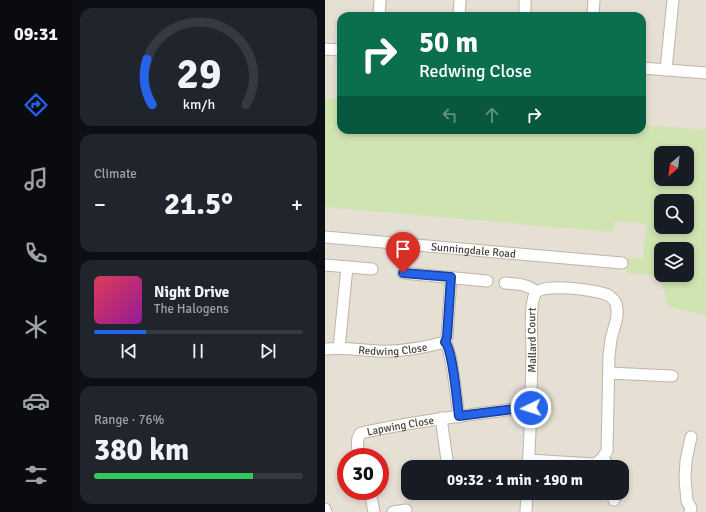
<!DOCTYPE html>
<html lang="en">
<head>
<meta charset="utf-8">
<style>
  :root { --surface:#171b24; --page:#20242c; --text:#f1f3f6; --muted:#9ea1a6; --line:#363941; --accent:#2563eb }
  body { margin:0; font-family:Signika,sans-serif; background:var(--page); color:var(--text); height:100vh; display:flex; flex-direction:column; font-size:15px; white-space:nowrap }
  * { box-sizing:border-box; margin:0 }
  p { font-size:13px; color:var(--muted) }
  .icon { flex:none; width:22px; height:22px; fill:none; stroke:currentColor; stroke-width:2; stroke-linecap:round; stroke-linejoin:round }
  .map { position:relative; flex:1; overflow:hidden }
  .sheet { display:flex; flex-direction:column; gap:8px; padding:8px; background:#0d0f14; width:253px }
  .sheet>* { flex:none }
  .guide { position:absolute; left:12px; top:12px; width:309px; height:122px; border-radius:12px; box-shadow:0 2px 6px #0003; background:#0b6e4f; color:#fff; overflow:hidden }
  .needle { width:26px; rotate:208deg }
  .tools { position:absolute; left:329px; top:146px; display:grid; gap:8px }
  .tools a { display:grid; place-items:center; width:40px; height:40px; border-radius:8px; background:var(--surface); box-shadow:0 2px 6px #0003; font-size:20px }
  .speed { position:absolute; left:12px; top:448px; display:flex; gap:8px; font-size:20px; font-weight:700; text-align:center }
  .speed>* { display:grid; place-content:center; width:52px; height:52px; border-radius:50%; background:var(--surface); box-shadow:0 2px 6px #0003; line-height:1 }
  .speed .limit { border:6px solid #d22; background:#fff; color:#111 }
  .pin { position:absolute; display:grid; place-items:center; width:34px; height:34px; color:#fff; margin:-41px -17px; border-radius:50% 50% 50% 0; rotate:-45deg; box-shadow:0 0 4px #0007 }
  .pin .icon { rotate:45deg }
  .me { position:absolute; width:44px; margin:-22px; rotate:266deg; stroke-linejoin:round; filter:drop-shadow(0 0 3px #0008) }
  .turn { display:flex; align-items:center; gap:14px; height:84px; padding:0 16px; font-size:18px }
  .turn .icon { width:52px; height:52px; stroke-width:2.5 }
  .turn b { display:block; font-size:28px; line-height:34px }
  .lanes { display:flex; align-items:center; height:38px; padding:0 16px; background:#0003; justify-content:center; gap:20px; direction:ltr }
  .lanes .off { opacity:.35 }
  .big { font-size:30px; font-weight:700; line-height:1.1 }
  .sheet .tile { flex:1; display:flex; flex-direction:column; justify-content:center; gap:6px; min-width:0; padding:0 14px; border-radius:12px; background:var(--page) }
  .sheet .dial { align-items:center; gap:0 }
  .dial svg { height:104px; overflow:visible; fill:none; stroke:var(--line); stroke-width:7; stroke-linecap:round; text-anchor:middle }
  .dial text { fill:var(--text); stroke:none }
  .song { display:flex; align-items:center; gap:12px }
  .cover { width:48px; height:48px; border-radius:6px; background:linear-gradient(135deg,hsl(350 70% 55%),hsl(300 70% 35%)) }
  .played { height:4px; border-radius:2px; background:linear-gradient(90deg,var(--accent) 25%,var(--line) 25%) }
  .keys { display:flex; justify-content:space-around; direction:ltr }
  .heat { display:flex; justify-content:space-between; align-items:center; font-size:22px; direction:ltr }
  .charge { height:6px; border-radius:3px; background:linear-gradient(90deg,#34c759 76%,var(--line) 0) }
  .trip { position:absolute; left:76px; top:460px; width:228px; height:40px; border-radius:12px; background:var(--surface); box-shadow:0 2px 6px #0003; font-weight:700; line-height:40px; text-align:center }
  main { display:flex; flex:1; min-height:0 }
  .tabs { display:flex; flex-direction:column; width:72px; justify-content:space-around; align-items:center; background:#090b0e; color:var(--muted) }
  .tabs .icon { width:28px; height:28px }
  .tabs .active { color:var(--accent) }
  .tabs b { font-size:18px; color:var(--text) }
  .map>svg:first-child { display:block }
</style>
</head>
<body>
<main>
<nav class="tabs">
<b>09:31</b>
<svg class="icon active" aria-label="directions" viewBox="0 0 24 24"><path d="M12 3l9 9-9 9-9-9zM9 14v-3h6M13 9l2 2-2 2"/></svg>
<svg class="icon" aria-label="music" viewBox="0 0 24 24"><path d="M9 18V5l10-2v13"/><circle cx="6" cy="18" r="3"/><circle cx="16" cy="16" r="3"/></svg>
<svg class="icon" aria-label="phone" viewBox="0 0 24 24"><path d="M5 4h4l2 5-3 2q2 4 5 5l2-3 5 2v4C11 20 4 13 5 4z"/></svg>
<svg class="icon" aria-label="climate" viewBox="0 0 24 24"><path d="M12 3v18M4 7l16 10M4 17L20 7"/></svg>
<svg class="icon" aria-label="car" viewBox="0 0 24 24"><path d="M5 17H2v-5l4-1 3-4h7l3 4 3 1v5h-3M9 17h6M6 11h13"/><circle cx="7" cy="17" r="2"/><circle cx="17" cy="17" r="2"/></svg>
<svg class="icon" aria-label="filters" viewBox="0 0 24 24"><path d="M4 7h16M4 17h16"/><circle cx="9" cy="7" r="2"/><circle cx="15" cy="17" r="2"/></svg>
</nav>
<section class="sheet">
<div class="tile dial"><svg viewBox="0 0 100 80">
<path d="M14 69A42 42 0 1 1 86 69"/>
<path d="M14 69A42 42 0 0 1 10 34" stroke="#2563eb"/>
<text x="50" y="56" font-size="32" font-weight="700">29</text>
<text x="50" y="72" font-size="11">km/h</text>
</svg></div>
<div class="tile"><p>Climate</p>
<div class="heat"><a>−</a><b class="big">21.5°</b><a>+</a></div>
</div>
<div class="tile">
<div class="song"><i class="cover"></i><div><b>Night Drive</b><p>The Halogens</p></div></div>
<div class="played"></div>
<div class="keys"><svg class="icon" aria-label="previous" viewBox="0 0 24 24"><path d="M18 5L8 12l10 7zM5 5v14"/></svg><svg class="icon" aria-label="pause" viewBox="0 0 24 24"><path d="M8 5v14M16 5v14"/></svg><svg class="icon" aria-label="next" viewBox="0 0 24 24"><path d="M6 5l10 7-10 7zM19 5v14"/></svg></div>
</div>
<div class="tile"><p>Range · 76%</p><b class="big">380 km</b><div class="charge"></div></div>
</section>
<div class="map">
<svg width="381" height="512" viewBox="0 0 381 512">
  <rect width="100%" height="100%" fill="#f2eee6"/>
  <path fill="#e6dfd4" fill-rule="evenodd" d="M 0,0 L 381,0 L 381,512 L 0,512 ZM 16,16 L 317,16 L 317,130 L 16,130 ZM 336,153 L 362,153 L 362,179 L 336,179 ZM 336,201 L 362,201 L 362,227 L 336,227 ZM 336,249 L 362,249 L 362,275 L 336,275 ZM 21,457 L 55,457 L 55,491 L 21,491 ZM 83,467 L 297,467 L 297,493 L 83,493 Z"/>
  <path fill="#cfe4b1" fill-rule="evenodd" d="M 0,98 L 16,100 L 16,130 L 317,130 L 317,125 L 381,130 L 381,315 L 344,307 L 335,277 L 301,272 L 304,258 L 318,259 L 321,224 L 290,221 L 288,232 L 0,207 ZM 336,153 L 362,153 L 362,179 L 336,179 ZM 336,201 L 362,201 L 362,227 L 336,227 ZM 336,249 L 362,249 L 362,275 L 336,275 Z"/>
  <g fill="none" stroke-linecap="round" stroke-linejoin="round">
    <g stroke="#bdb5a9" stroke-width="13">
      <g id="minor">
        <path d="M 54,16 L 55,0"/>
        <path d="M 134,16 L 135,0"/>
        <path d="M 200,16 L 200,0"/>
        <path d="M 268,16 L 269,0"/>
        <path d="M 0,49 L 16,50"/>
        <path d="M 317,68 L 381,73"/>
        <path d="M 341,70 L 348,0"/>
        <path id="s1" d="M 0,237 L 297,263"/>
        <path d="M 0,265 L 47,269"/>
        <path d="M 78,273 L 162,281"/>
        <path d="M 180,283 C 192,284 203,284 211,292"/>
        <path d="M 120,342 L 122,337 L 126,277"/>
        <path d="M 14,348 L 22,267"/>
        <path id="s2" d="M 0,349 C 18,347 35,350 53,351 C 76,352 98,348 120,342 C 127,350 132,403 134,417"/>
        <path d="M 284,373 L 347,376"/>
        <path d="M 116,418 L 123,467"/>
        <path id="s3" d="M 34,457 C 33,449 30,439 36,433 C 90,421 143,415 197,408 L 206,408"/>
        <path d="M 277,459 L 286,467"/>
        <path id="s4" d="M 203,467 C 206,429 206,390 207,352 C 207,337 204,307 210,294 C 215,282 273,290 283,295 C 287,298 290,300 291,304 C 295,317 288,328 286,340 C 285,345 285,350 284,355 L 282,451 C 278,457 276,462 269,464 L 204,460"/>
        <path d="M 45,491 L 49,512"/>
        <path d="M 289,500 L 289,493"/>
        <path d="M 0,509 L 1,512"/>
        <path d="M 68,512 L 81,510"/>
        <path d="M 201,512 L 202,493"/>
        <path d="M 365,512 L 366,508 L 362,501 L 360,479 L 361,461 L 366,437"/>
      </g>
    </g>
    <use href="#minor" stroke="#fff" stroke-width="11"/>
  </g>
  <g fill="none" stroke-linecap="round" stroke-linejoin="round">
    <g stroke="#184099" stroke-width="10">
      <path id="route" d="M 78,273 L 126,277 L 122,337 L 120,342 C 128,350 132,403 134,416 L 197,408 L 206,408"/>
    </g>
    <use href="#route" stroke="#2563eb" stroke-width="7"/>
  </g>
  <g text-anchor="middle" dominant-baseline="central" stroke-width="3" stroke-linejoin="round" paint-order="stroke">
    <g font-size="11" fill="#443e36" stroke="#fff">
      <text stroke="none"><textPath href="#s1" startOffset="149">Sunningdale Road</textPath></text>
      <text stroke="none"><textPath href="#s4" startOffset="127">Mallard Court</textPath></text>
      <text stroke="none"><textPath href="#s2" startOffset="68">Redwing Close</textPath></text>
      <text stroke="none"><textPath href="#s3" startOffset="65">Lapwing Close</textPath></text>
    </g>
  </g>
</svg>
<div class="tools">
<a><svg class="needle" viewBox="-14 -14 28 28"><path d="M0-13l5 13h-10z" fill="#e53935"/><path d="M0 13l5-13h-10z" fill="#9ea1a6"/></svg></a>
<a><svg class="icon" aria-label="search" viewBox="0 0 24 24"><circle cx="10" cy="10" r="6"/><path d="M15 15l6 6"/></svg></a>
<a><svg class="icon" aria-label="layers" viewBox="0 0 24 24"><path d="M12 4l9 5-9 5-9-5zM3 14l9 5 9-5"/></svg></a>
</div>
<div class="speed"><div class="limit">30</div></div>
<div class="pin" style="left:78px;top:273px;background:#d93025"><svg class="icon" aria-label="arrive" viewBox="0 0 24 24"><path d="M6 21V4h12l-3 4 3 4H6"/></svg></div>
<svg class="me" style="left:206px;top:408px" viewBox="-20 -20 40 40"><circle r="17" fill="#2563eb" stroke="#fff" stroke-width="3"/><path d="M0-11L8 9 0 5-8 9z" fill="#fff"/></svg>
<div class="trip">09:32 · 1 min · 190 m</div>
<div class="guide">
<div class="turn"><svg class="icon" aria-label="right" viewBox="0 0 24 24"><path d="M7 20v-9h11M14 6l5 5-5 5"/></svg><div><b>50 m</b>Redwing Close</div></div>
<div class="lanes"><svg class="icon off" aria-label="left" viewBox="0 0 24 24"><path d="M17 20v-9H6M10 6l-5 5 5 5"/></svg><svg class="icon off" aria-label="ahead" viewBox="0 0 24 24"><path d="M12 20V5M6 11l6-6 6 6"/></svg><svg class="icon" aria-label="right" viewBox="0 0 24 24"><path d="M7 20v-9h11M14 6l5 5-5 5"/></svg></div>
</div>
</div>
</main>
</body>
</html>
